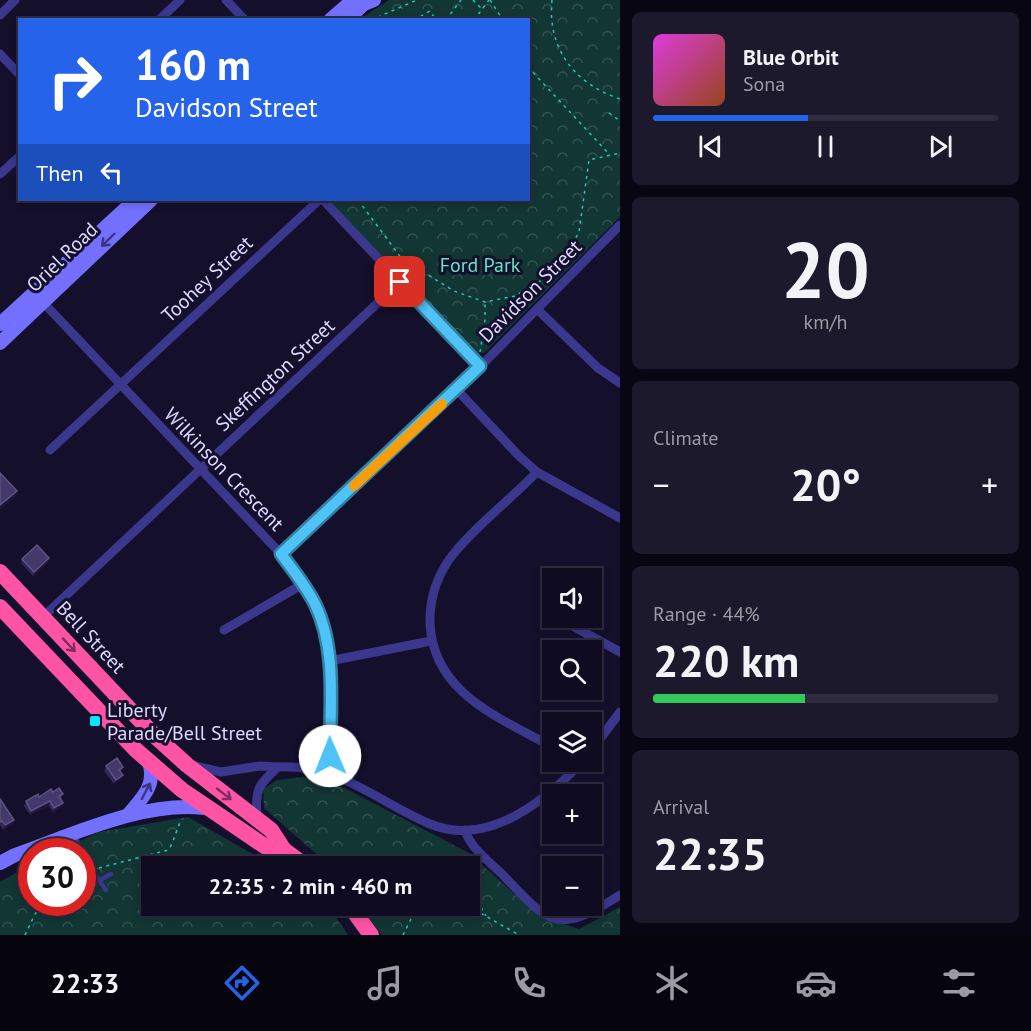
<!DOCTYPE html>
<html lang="en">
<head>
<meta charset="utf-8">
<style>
  :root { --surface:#0f0b20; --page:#1d192d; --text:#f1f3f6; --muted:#9b9ba5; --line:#2f2b3e; --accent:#2563eb }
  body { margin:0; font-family:"PT Sans",sans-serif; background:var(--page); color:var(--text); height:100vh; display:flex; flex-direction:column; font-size:22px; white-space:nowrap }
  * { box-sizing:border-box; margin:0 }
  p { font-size:20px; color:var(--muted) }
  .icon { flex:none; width:33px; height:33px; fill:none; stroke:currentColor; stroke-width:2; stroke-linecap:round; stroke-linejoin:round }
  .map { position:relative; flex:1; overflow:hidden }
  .details { display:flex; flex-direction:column; gap:12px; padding:12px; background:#080612; width:411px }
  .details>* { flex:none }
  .hud { position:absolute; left:18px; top:18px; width:512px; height:183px; border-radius:0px; box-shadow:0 3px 9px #0003,0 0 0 2px var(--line); background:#2563eb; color:#fff; overflow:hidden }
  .fabs { position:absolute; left:542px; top:568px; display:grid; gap:12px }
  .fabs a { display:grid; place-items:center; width:60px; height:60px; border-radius:0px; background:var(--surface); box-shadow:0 3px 9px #0003,0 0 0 2px var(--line); font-size:30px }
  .speed { position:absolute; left:18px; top:838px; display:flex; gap:12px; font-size:30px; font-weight:700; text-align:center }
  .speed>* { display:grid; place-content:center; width:78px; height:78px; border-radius:50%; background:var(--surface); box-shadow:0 3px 9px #0003,0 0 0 2px var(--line); line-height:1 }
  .speed .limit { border:9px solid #d22; background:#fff; color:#111 }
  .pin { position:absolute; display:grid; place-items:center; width:51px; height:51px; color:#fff; margin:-26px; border-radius:12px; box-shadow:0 3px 9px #0006 }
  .me { position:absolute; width:66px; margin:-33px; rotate:359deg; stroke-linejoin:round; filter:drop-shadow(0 0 4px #0008) }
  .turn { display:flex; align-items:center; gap:21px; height:126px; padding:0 18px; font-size:27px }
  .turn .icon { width:78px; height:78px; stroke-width:2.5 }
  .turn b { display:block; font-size:42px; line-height:51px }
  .then { display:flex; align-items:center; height:57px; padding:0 18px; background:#0003; gap:12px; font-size:22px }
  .big { font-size:45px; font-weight:600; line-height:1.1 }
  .details .widget { flex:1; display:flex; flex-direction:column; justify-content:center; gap:9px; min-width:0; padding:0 21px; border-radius:9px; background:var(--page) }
  .details .dial { align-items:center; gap:0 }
  .dial b { font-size:78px; line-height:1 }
  .song { display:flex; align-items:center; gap:18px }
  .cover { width:72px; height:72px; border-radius:9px; background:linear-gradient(135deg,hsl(300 70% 55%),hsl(20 70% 35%)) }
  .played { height:6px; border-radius:3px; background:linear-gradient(90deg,var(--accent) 45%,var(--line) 45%) }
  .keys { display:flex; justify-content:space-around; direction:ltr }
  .heat { display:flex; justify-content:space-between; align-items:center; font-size:33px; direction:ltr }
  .charge { height:9px; border-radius:4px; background:linear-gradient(90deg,#34c759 44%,var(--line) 0) }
  .trip { position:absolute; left:141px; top:856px; width:339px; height:60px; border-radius:0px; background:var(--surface); box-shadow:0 3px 9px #0003,0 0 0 2px var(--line); font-weight:600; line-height:60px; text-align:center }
  .tabs { display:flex; height:96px; justify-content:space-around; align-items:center; background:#06040d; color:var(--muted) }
  .tabs .icon { width:42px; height:42px }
  .tabs .on { color:var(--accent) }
  .tabs b { font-size:27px; color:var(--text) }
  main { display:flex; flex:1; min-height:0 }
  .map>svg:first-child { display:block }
</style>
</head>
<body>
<main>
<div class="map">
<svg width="620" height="935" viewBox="0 0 620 935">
  <defs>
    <pattern id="park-crowns" width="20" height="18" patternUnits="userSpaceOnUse" patternTransform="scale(1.5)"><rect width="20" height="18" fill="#113634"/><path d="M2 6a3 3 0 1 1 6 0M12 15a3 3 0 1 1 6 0" fill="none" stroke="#335252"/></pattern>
  </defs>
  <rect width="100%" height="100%" fill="#140f2b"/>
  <g fill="url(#park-crowns)">
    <path d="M 389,0 L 620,0 L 620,217 L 484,353 L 471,352 L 327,200 L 528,200 L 528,20 L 360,19 Z"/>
    <path d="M 302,777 L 322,778 L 331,781 L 469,853 L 539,916 L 579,929 L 620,907 L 620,935 L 382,935 L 360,906 L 470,906 L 470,867 L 331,867 L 264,808 L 263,789 L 277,780 Z"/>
    <path d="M 188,817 L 276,867 L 152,867 L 152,906 L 328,906 L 348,935 L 0,935 L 0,882 L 31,864 L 32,903 L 82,903 L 82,852 L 57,852 L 99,832 Z"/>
  </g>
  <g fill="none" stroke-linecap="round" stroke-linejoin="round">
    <g stroke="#28c4bb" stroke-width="1.5" stroke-dasharray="3 4.5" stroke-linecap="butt">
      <path d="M 473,0 L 481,8"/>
      <path d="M 490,0 L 503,20"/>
      <path d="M 552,0 C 547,49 575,84 620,99"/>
      <path d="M 371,20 L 417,0"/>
      <path d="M 414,20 L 430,11 L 436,20"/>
      <path d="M 446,20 L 461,0"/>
      <path d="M 474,20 L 489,0"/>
      <path d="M 528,67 L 610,155"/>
      <path d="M 609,113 L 620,121"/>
      <path d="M 358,200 L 402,259 L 454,291 L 485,302 L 515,296 L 549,276 L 561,265 L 579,232 L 589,160 L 620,153"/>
      <path d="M 515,297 L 524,307"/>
      <path d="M 480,352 L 485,320 L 485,303"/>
      <path d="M 99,868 L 168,850 C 174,843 176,829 182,819"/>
      <path d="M 470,870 L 476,861"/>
      <path d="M 470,888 L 486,916"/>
      <path d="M 468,906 L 519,935"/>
      <path d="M 25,935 L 35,914 L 45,903"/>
      <path d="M 403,935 L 411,919 L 425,906"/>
    </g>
    <g stroke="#3a378d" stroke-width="4.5">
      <path d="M 75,835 L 81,852"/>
      <path d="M 82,856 L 106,890"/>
      <path d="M 100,880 L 111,874"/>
    </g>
    <g stroke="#3a378d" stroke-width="9">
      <path d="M 226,0 L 245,20"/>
      <path d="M 0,15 L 15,0"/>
      <path d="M 159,20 L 180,0"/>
      <path d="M 0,54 L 20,75"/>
      <path d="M 0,174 L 20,156"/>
      <path d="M 323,200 L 480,366"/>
      <path d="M 39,298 L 281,554 C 293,570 306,586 315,604 C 332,639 336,733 328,772"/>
      <path d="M 537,309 L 598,368 L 620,383"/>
      <path d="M 457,390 L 519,456 L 537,472 L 620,518"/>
      <path d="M 50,450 L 319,200"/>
      <path d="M 537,472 C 511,499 479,523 455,552 C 438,572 429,598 430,624 C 434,694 499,717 552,747"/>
      <path d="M 281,554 L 457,390 L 620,225"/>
      <path d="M 43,617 L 400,282"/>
      <path d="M 558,618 L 620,652"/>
      <path d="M 224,630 L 303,584"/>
      <path d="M 329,661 L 431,641"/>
      <path d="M 591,751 L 620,712"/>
      <path d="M 195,766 L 221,772 L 260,766 L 278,767"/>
      <path d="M 277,767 C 342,764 375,801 430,824 C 488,848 545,801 582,762"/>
      <path d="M 257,819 C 255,790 257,786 278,767"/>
      <path d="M 465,830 C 470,848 490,862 503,875 C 550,925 558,935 620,895"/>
    </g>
    <g stroke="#7370ff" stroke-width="14">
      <path d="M 330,20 L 353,0"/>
      <path d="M 347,20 L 364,4 L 374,0"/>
      <path d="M 0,324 L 135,200"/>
      <path d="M 0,343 L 151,200"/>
      <path d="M 128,815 C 141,799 157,786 149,762"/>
      <path d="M 0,863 L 15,855 C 72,835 143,801 204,808"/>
    </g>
    <g stroke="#ff54a6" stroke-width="16">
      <path d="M 0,572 L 155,736 L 187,765 L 271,830 L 284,850"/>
      <path d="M 0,607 L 136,750 L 182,790 L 266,847 L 284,850 L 307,867"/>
      <path d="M 350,906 L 371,935"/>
    </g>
  </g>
  <g fill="#312759">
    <path d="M 49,558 L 48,562 L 33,576 L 21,563 L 22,559 Z"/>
    <path d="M 106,766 L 123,767 L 121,772 L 123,775 L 121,779 L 114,784 L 104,771 Z"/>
    <path d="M 53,792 L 63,794 L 61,799 L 63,803 L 62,807 L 53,812 L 49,806 L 30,815 L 24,806 L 26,801 Z"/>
    <path d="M 0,799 L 14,820 L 13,824 L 3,830 L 0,825 Z"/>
  </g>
  <g fill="#1e163f">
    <path d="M 17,491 L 15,497 L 0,510 L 0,505 Z"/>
    <path d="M 49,558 L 48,562 L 33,576 L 34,572 Z"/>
    <path d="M 123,775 L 121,779 L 114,784 L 116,780 Z"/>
    <path d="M 50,801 L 49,806 L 30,815 L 31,811 Z"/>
    <path d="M 63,803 L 62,807 L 53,812 L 54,808 Z"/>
    <path d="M 14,820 L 13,824 L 3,830 L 5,825 Z"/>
  </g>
  <g fill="#433a6b" stroke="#5c5382" stroke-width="1.5">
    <path d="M 0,473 L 17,491 L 0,505 Z"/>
    <path d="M 37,545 L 49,558 L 34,572 L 22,559 Z"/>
    <path d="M 117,758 L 123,767 L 119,770 L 123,775 L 116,780 L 106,766 Z"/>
    <path d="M 59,788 L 63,794 L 59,796 L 63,803 L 54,808 L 50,801 L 31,811 L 26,801 L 38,794 L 39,797 L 51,789 L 53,792 Z"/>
    <path d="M 0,799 L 14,820 L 5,825 L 2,821 L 0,822 Z"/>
  </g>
  <defs><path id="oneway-shaft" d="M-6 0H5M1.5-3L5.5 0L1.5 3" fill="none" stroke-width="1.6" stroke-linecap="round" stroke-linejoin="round" transform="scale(1.5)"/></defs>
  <g stroke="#3a3680">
    <use href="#oneway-shaft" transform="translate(108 240) rotate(136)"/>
    <use href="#oneway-shaft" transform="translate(146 791) rotate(-62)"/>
  </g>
  <g stroke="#7e2e62">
    <use href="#oneway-shaft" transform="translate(69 645) rotate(47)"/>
    <use href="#oneway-shaft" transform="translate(224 794) rotate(38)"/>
  </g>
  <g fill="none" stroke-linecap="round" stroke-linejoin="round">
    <g stroke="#337fa1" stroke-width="15">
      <path id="route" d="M 330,756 C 330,707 337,649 315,604 C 306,586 293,570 281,554 L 480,366 L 400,282"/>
    </g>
    <use href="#route" stroke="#4fc3f7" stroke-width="10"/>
    <path stroke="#f59e0b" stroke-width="10" d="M 354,486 L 442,404"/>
  </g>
  <rect fill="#05e6ff" stroke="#140f2b" stroke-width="2" x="89" y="715" width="12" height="12" rx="3"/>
  <g text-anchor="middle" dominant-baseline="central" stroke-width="6" stroke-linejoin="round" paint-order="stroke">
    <g font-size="20" fill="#ddd9ff" stroke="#140f2b">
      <text transform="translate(62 257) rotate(-44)">Oriel Road</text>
      <text transform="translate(207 279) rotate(-43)">Toohey Street</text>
      <text transform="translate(530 291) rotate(-45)">Davidson Street</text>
      <text transform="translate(275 375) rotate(-43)">Skeffington Street</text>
      <text transform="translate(224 469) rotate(46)">Wilkinson Crescent</text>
      <text transform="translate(91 637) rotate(47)">Bell Street</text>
    </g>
    <g font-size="20" fill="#5ce8c5" stroke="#140f2b">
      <text x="480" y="265">Ford Park</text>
    </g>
    <g font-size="20" fill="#ddd9ff" stroke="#140f2b" text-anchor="start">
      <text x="107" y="710">Liberty<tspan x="107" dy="23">Parade/Bell Street</tspan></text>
    </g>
  </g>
</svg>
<div class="fabs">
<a><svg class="icon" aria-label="sound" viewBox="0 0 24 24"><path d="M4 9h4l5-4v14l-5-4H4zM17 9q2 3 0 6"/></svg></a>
<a><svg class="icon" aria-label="search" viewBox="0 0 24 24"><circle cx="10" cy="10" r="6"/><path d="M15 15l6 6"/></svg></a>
<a><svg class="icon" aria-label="layers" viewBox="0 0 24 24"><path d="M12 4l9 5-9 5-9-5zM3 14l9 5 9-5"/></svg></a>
<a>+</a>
<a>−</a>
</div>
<div class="speed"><div class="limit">30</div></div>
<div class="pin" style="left:400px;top:282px;background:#d93025"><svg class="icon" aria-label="arrive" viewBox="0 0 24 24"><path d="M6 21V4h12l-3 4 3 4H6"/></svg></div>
<svg class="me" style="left:330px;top:756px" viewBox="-20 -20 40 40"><circle r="19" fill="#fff"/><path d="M0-13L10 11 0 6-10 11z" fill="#4fc3f7"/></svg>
<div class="trip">22:35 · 2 min · 460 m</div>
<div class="hud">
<div class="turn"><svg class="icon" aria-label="right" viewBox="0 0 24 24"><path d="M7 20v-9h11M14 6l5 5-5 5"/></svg><div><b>160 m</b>Davidson Street</div></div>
<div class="then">Then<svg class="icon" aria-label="left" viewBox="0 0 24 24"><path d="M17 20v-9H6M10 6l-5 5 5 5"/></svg></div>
</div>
</div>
<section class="details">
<div class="widget">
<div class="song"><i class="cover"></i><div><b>Blue Orbit</b><p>Sona</p></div></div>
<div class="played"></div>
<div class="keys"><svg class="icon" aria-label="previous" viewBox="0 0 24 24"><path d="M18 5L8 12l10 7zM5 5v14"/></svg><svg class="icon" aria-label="pause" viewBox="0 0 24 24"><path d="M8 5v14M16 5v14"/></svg><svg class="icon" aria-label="next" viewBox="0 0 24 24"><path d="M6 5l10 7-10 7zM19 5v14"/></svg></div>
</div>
<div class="widget dial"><b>20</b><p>km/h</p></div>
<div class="widget"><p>Climate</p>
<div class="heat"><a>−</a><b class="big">20°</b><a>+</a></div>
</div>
<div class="widget"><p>Range · 44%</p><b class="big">220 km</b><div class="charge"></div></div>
<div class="widget"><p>Arrival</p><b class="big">22:35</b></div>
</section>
</main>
<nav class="tabs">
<b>22:33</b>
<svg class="icon on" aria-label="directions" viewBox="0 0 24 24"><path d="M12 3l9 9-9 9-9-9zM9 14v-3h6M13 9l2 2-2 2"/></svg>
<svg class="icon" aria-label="music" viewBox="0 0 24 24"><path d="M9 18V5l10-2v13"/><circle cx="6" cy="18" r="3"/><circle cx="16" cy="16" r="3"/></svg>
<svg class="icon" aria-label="phone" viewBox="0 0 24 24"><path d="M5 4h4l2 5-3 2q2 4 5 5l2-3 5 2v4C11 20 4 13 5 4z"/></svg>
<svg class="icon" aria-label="climate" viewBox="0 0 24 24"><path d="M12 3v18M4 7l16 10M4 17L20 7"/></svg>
<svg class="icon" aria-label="car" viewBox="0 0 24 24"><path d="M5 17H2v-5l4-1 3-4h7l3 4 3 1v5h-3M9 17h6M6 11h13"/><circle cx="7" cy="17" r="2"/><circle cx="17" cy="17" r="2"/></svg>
<svg class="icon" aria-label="filters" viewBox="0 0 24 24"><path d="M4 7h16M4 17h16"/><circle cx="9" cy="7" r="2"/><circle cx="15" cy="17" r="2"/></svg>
</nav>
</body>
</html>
